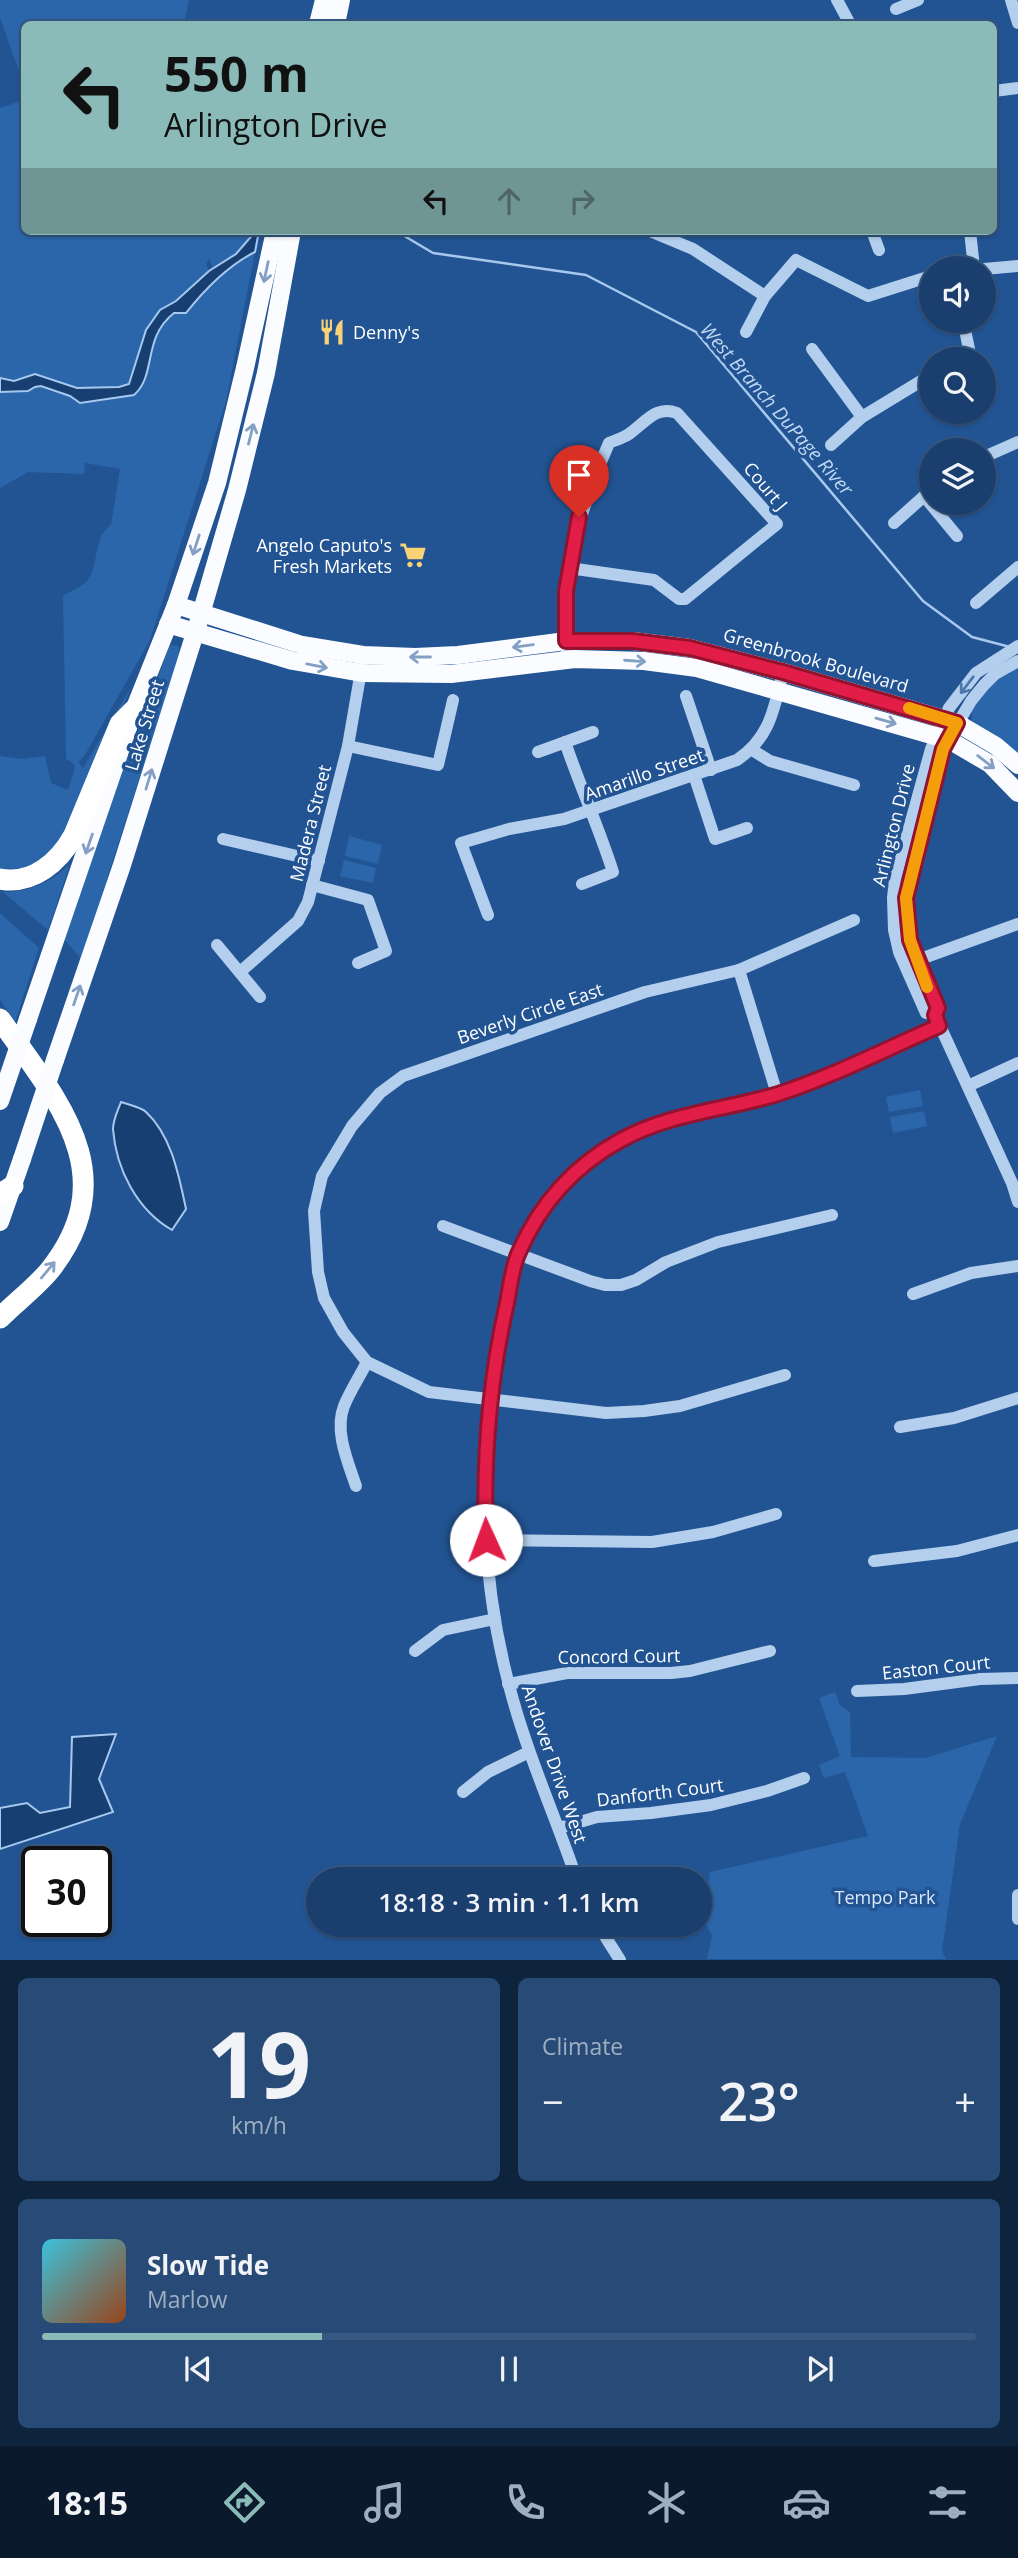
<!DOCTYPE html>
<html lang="en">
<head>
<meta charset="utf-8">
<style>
  :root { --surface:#1a3f6e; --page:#274a76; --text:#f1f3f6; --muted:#9fafc2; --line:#385881; --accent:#8bbbb9 }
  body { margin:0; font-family:"Open Sans",sans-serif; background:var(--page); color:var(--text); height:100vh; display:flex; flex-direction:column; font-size:26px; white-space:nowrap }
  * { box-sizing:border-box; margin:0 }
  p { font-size:23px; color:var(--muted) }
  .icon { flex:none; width:38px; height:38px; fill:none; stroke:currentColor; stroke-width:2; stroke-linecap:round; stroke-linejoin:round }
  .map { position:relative; height:1960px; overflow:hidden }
  .sheet { display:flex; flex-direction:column; gap:18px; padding:18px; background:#0e233c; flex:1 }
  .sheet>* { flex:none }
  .hud { position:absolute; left:21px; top:21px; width:976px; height:214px; border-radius:10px; box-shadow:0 2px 5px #0004,0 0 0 2px var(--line); background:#8bbbb9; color:#111; overflow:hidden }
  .tools { position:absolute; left:919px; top:256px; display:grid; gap:14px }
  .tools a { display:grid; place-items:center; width:77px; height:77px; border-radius:50%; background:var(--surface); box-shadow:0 2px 5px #0004,0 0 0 2px var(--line); font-size:35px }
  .speed { position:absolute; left:21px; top:1846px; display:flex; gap:14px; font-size:35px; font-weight:700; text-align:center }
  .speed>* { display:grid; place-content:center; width:91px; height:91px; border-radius:50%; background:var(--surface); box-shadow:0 2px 5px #0004,0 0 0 2px var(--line); line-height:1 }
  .speed .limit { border:4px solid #111; border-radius:10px; background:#fff; color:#111 }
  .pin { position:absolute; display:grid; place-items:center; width:60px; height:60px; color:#fff; margin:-72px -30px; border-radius:50% 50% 50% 0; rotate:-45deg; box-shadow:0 0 7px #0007 }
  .pin .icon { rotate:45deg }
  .me { position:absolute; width:77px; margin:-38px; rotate:358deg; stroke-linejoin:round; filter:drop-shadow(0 0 5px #0008) }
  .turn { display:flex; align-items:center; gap:24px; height:147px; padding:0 28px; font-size:32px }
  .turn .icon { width:91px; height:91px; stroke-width:2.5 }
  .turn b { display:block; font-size:49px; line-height:60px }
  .lanes { display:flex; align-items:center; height:66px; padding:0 28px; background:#0003; justify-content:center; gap:35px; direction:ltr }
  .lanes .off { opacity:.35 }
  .big { font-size:52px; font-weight:600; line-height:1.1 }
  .sheet .card { flex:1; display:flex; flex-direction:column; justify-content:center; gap:10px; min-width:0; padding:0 24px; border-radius:10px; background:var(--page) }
  .sheet .dial { align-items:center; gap:0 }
  .dial b { font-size:91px; line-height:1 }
  .song { display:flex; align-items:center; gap:21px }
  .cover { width:84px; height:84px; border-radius:10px; background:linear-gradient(135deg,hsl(190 70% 55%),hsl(20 70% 35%)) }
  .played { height:7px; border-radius:4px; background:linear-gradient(90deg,var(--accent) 30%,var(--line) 30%) }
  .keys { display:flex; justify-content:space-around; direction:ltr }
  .heat { display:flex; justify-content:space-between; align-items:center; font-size:38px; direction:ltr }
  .sheet .tiles { flex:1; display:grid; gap:18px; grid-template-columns:1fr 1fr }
  .card:last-child { grid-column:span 2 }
  .trip { position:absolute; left:306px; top:1867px; width:406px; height:70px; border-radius:35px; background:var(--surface); box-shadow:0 2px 5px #0004,0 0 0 2px var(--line); font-weight:600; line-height:70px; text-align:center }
  .tab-bar { display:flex; height:112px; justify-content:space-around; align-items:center; background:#0a192c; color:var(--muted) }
  .tab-bar .icon { width:49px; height:49px }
  .tab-bar .selected { color:var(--accent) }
  .tab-bar b { font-size:32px; color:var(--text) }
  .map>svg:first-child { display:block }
</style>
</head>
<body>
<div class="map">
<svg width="1018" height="1960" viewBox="0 0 1018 1960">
  <rect width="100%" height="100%" fill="#225493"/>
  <g fill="#2b66ab">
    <path d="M 0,0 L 189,0 L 184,24 L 24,24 L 24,85 L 0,18 Z"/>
    <path d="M 24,100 L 24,231 L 256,231 L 236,254 L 213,268 L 209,259 L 206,264 L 209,271 L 176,301 L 160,310 L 129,384 L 119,387 L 77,388 L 35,374 L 14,381 L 0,378 L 0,108 Z"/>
    <path d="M 255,252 L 226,401 L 150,640 L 85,755 L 78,762 L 83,768 L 132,686 L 62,841 L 36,863 L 22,868 L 0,869 L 0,756 L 22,759 L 45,756 L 51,783 L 68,790 L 75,768 L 73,763 L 66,759 L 63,596 C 70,591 82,587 87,581 C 100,564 92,538 111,525 L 120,469 L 85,463 L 84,474 L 28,472 L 0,488 L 0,392 L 28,391 L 35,387 L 41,386 L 70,396 L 81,403 L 134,395 C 141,377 157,319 174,313 C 178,312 182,313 186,313 C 205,289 227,266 255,252 Z"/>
    <path d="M 170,645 L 178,646 L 180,652 L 81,959 L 64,939 L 107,813 Z"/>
    <path d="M 1018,666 L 1018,758 L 972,721 L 972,709 L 996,680 Z"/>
    <path d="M 349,836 L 382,845 L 378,864 L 345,856 Z"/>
    <path d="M 344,860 L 376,868 L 373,883 L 340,876 Z"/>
    <path d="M 70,864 L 48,930 L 3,892 C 30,892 51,882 70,864 Z"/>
    <path d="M 0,913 L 39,948 L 15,1022 L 0,1000 Z"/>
    <path d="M 920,1090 L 923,1106 L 889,1112 L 886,1097 Z"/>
    <path d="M 924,1111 L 927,1126 L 893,1133 L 890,1117 Z"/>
    <path d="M 835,1692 L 840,1705 L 850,1712 L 851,1757 L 926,1758 L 997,1736 L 960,1824 L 942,1951 L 946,1959 L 707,1959 L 712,1935 L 700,1914 L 700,1891 L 709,1881 L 710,1872 L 868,1836 L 845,1772 L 824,1778 L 819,1765 L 840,1756 L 819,1698 Z"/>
  </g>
  <g fill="#173f72" stroke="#a8c9ee" stroke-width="2">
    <path d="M 256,231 L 259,231 L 255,252 C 227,266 205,289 186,313 L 174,313 C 142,338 157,375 134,395 L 80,403 L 70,396 L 41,386 L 35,387 L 28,391 L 0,392 L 0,378 L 14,381 L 35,374 L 77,388 L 119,387 L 129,384 L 146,330 L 160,310 L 176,301 L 209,271 L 236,254 Z"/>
    <path d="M 121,1102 C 129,1105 141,1107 146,1112 C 172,1136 179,1177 186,1209 L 172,1230 C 137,1210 116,1169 113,1129 C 113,1120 118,1110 121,1102 Z"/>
    <path d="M 116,1734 L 99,1779 L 113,1812 L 0,1849 L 0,1808 L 27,1803 L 40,1813 L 70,1807 L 72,1737 Z"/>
  </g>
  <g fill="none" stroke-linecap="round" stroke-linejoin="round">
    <path stroke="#a8c9ee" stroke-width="2.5" d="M 396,231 L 433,253 L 586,275 L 696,332 L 923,601 L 972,637 L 1010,647"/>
    <g stroke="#b4cfed" stroke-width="12">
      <path d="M 837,0 L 850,24"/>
      <path d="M 1011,0 L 1018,23"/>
      <path d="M 896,9 L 918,0"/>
      <path d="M 994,91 L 1018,88"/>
      <path d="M 650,231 L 693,249 L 765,296"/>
      <path d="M 872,231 L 879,250"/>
      <path d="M 970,231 L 974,268"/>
      <path d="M 984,269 L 1018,266"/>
      <path d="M 746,332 L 765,296 L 796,260 L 868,296 L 931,276"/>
      <path d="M 812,349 L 862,417"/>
      <path d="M 961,359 L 970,354 L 963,320"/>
      <path d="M 831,445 L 862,417 L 931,375"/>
      <path d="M 984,457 L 1018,442"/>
      <path d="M 924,496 L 957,536"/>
      <path d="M 894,523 L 931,490"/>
      <path d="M 976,603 L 1018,567"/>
      <path d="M 567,659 C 563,572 574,523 609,443 C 616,440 623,438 629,434 C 646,422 656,405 677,413 L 777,524 L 685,599 L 679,599 L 654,580 L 569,568"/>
      <path d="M 1018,661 L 995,674 L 984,685 L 971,701 L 943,749 L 912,869 L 906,898 L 910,940 L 938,1008 L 935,1015 L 1012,1183 L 1018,1202"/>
      <path d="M 686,696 L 711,770"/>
      <path d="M 565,742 C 580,786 599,828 613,872 L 582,884"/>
      <path d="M 348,746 L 438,765 L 453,700"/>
      <path d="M 752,750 L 770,761 L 854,785"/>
      <path d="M 538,752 L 593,732"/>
      <path d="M 694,775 L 715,839 L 747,828"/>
      <path d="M 223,839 L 319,861"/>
      <path d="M 312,885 L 368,900 L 386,951 L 358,963"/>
      <path d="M 488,915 L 461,843 L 509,829 L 564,819 L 737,760 C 770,738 774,709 783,672"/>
      <path d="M 217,945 L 260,997"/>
      <path d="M 912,962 L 1018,924"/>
      <path d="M 739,970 L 777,1094"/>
      <path d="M 240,972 L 298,921 L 308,902 L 348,746 L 362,665"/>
      <path d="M 935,1015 L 926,1013 L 899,952 L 894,930 L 893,898 L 895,879 L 931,749 L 949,708 L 976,673 L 1018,646"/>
      <path d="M 968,1086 L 1018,1063"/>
      <path d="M 443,1226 L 590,1281 L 605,1285 L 621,1285 L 636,1280 L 666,1262 L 718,1242 L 832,1215"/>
      <path d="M 913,1294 L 971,1273 L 1018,1266"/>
      <path d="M 785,1375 L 680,1406 L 644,1411 L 606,1413 L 429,1392 L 367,1362 L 343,1332 L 324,1298 L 318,1272 L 314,1211 L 322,1176 L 352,1126 L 380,1093 L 403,1076 L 645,992 L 739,970 L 854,920"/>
      <path d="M 900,1427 L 954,1418 L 1018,1398"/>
      <path d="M 356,1486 C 348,1462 334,1431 344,1406 C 350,1391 360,1376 367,1362"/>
      <path d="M 486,1540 L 652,1542 L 713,1532 L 776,1514"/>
      <path d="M 874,1561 L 957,1551 L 1018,1535"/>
      <path d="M 415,1651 L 443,1630 L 495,1619"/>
      <path d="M 508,1684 L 567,1673 L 671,1673 L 690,1671 L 770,1651"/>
      <path d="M 857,1691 L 904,1689 L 980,1679 L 1018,1678"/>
      <path d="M 463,1792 L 488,1772 L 529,1752"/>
      <path d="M 559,1828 L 597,1817 L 651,1813 L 711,1805 L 767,1791 L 804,1778"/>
      <path d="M 577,1880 C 555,1815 526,1752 509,1685 C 477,1564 477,1434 505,1311 C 509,1293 512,1273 517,1256 C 530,1218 565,1176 598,1154 C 657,1114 711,1114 776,1094 C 832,1077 886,1050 939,1026"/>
      <path d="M 1018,1895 L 1018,1919"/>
      <path d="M 598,1925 L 620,1960"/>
    </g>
    <g stroke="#fafcff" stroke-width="18">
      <path d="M 318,24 L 324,0"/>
      <path d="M 336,24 L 341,0"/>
      <path d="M 176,605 L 302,645 L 363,655 L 415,657 L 458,655 L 566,641 L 633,641 L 690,648 L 783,672 L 957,723 L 996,746 L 1018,765"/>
      <path d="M 168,624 L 293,661 L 362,673 L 451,674 L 575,659 L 644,661 L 697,668 L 949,740 L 990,764 L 1018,793"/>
      <path d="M 28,1019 L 134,710 L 176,605 L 217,483 L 245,368 L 275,231"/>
      <path d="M 55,1060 L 122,865 L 201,614 L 237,490 L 266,373 L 292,231"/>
      <path d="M 0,1222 L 22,1159"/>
    </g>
    <g stroke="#fff" stroke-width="21">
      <path d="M 0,879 C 33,885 59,862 74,835 L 120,724 L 134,710"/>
      <path d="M 0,1019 C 56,1099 126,1174 50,1270 C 36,1287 16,1302 0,1318"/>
      <path d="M 0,1194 L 13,1186"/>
    </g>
    <g stroke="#fafcff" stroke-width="18">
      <path d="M 0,1101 L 28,1019"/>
      <path d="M 22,1159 L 55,1060"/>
    </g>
  </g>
  <defs><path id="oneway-shaft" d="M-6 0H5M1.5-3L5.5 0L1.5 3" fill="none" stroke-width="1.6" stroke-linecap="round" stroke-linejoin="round" transform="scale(1.75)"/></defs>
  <g stroke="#83a0c4">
    <use href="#oneway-shaft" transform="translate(266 272) rotate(102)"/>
    <use href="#oneway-shaft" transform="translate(251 434) rotate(-76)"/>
    <use href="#oneway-shaft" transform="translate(196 545) rotate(108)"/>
    <use href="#oneway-shaft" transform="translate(523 646) rotate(172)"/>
    <use href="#oneway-shaft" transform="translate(420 657) rotate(180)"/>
    <use href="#oneway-shaft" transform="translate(635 661) rotate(4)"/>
    <use href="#oneway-shaft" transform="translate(317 666) rotate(11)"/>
    <use href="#oneway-shaft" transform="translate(886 721) rotate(16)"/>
    <use href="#oneway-shaft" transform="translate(986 762) rotate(38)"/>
    <use href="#oneway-shaft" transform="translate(149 779) rotate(-73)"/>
    <use href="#oneway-shaft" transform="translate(89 844) rotate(109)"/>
    <use href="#oneway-shaft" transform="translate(77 995) rotate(-71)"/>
  </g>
  <use stroke="#4e79ae" href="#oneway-shaft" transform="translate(967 685) rotate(127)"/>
  <use stroke="#85a1c4" href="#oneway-shaft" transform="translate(48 1270) rotate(-50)"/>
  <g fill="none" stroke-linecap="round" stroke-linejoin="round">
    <g stroke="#92132f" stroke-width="18">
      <path id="route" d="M 486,1540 C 483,1460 489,1382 507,1303 C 510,1287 512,1267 519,1252 C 540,1204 575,1165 621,1140 C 670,1113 725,1110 778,1094 C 834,1076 886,1049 939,1026 L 935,1015 L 938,1008 L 910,940 L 906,898 L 943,749 L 957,723 L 783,672 L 690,648 L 633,641 L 566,641 L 566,591 L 579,517"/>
    </g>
    <use href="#route" stroke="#e11d48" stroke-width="12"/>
    <path stroke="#f59e0b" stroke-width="12" d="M 909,708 L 957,723 L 943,749 L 906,898 L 910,940 L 927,987"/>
  </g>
  <defs>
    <g id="restaurant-bare" transform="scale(2.1)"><path d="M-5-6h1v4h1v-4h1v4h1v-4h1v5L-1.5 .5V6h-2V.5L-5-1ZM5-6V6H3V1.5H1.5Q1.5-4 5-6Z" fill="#f9d276" stroke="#225493" stroke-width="2.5" paint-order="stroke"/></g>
    <g id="supermarket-bare" transform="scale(2.1)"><path d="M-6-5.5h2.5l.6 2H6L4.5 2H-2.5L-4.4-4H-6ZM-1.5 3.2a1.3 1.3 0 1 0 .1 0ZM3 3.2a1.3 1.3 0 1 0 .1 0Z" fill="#f9d276" stroke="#225493" stroke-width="2.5" paint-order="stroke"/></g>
  </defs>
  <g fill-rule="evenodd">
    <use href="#restaurant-bare" x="332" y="332"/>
    <use href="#supermarket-bare" x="413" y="555"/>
  </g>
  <g text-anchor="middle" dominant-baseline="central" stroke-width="7" stroke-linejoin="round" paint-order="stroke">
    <g font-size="18" fill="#fff" stroke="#225493" text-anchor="start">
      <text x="353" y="332">Denny's</text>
      <text x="392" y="545" text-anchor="end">Angelo Caputo's<tspan x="392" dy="21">Fresh Markets</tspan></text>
    </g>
    <g font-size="18" fill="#fff" stroke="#225493">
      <text transform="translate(766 486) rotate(50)">Court J</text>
      <text transform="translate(816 660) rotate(16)">Greenbrook Boulevard</text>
      <text transform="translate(144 725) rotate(-73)">Lake Street</text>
      <text transform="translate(644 774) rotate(-19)">Amarillo Street</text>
      <text transform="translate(310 823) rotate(-76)">Madera Street</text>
      <text transform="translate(893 825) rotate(-76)">Arlington Drive</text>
      <text transform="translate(530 1013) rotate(-19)">Beverly Circle East</text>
      <text transform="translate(619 1656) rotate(-1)">Concord Court</text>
      <text transform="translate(936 1667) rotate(-6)">Easton Court</text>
      <text transform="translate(555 1764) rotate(71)">Andover Drive West</text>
      <text transform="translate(660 1792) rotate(-7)">Danforth Court</text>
    </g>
    <g font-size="18" fill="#d9e8fa" stroke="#225493">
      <text x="885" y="1897">Tempo Park</text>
    </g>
    <g font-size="19" font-style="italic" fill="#c0d8f4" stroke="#225493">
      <text transform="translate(777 409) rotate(49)">West Branch DuPage River</text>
    </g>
  </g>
</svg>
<div class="tools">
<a><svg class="icon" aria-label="sound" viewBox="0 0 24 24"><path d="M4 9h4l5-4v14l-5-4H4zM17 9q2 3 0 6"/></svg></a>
<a><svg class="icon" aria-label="search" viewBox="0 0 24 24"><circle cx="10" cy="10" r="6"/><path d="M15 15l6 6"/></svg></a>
<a><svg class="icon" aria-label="layers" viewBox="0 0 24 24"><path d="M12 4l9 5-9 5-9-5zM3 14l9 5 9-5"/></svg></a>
</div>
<div class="speed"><div class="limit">30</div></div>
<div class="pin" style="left:579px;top:517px;background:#d93025"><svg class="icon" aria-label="arrive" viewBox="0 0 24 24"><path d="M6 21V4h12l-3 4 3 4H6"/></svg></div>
<svg class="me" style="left:486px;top:1540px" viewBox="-20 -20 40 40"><circle r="19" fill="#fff"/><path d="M0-13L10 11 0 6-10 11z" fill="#e11d48"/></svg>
<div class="trip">18:18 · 3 min · 1.1 km</div>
<div class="hud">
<div class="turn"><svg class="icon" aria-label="left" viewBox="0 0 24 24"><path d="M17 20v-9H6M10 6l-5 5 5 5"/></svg><div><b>550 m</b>Arlington Drive</div></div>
<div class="lanes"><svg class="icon" aria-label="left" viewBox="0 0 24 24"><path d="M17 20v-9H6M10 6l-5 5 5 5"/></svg><svg class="icon off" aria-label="ahead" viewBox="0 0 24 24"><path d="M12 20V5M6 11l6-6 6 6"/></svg><svg class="icon off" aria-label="right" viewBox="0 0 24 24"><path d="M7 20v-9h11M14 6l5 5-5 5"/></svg></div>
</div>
</div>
<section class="sheet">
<div class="tiles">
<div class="card dial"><b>19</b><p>km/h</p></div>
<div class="card"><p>Climate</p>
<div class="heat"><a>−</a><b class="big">23°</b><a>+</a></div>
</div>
<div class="card">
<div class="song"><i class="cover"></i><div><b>Slow Tide</b><p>Marlow</p></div></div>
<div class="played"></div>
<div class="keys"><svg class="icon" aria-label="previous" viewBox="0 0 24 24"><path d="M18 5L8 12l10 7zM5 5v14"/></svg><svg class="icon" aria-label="pause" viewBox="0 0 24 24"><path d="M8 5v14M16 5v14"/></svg><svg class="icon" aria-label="next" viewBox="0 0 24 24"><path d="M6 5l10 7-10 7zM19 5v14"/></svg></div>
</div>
</div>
</section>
<nav class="tab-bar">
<b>18:15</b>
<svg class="icon selected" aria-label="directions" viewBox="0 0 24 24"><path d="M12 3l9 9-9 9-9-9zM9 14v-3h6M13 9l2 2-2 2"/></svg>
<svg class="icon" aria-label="music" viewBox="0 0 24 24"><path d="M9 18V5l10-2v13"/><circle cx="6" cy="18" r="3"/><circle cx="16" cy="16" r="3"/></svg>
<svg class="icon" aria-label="phone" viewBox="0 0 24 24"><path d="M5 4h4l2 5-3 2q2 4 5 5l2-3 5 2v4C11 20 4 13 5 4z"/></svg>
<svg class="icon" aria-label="climate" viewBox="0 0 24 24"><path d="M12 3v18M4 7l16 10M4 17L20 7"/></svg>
<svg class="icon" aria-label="car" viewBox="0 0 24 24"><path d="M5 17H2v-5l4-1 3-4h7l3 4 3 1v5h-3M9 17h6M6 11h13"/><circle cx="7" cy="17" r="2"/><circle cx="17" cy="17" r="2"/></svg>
<svg class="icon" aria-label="filters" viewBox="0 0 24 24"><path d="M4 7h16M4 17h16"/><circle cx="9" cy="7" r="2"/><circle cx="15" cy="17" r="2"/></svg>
</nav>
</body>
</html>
